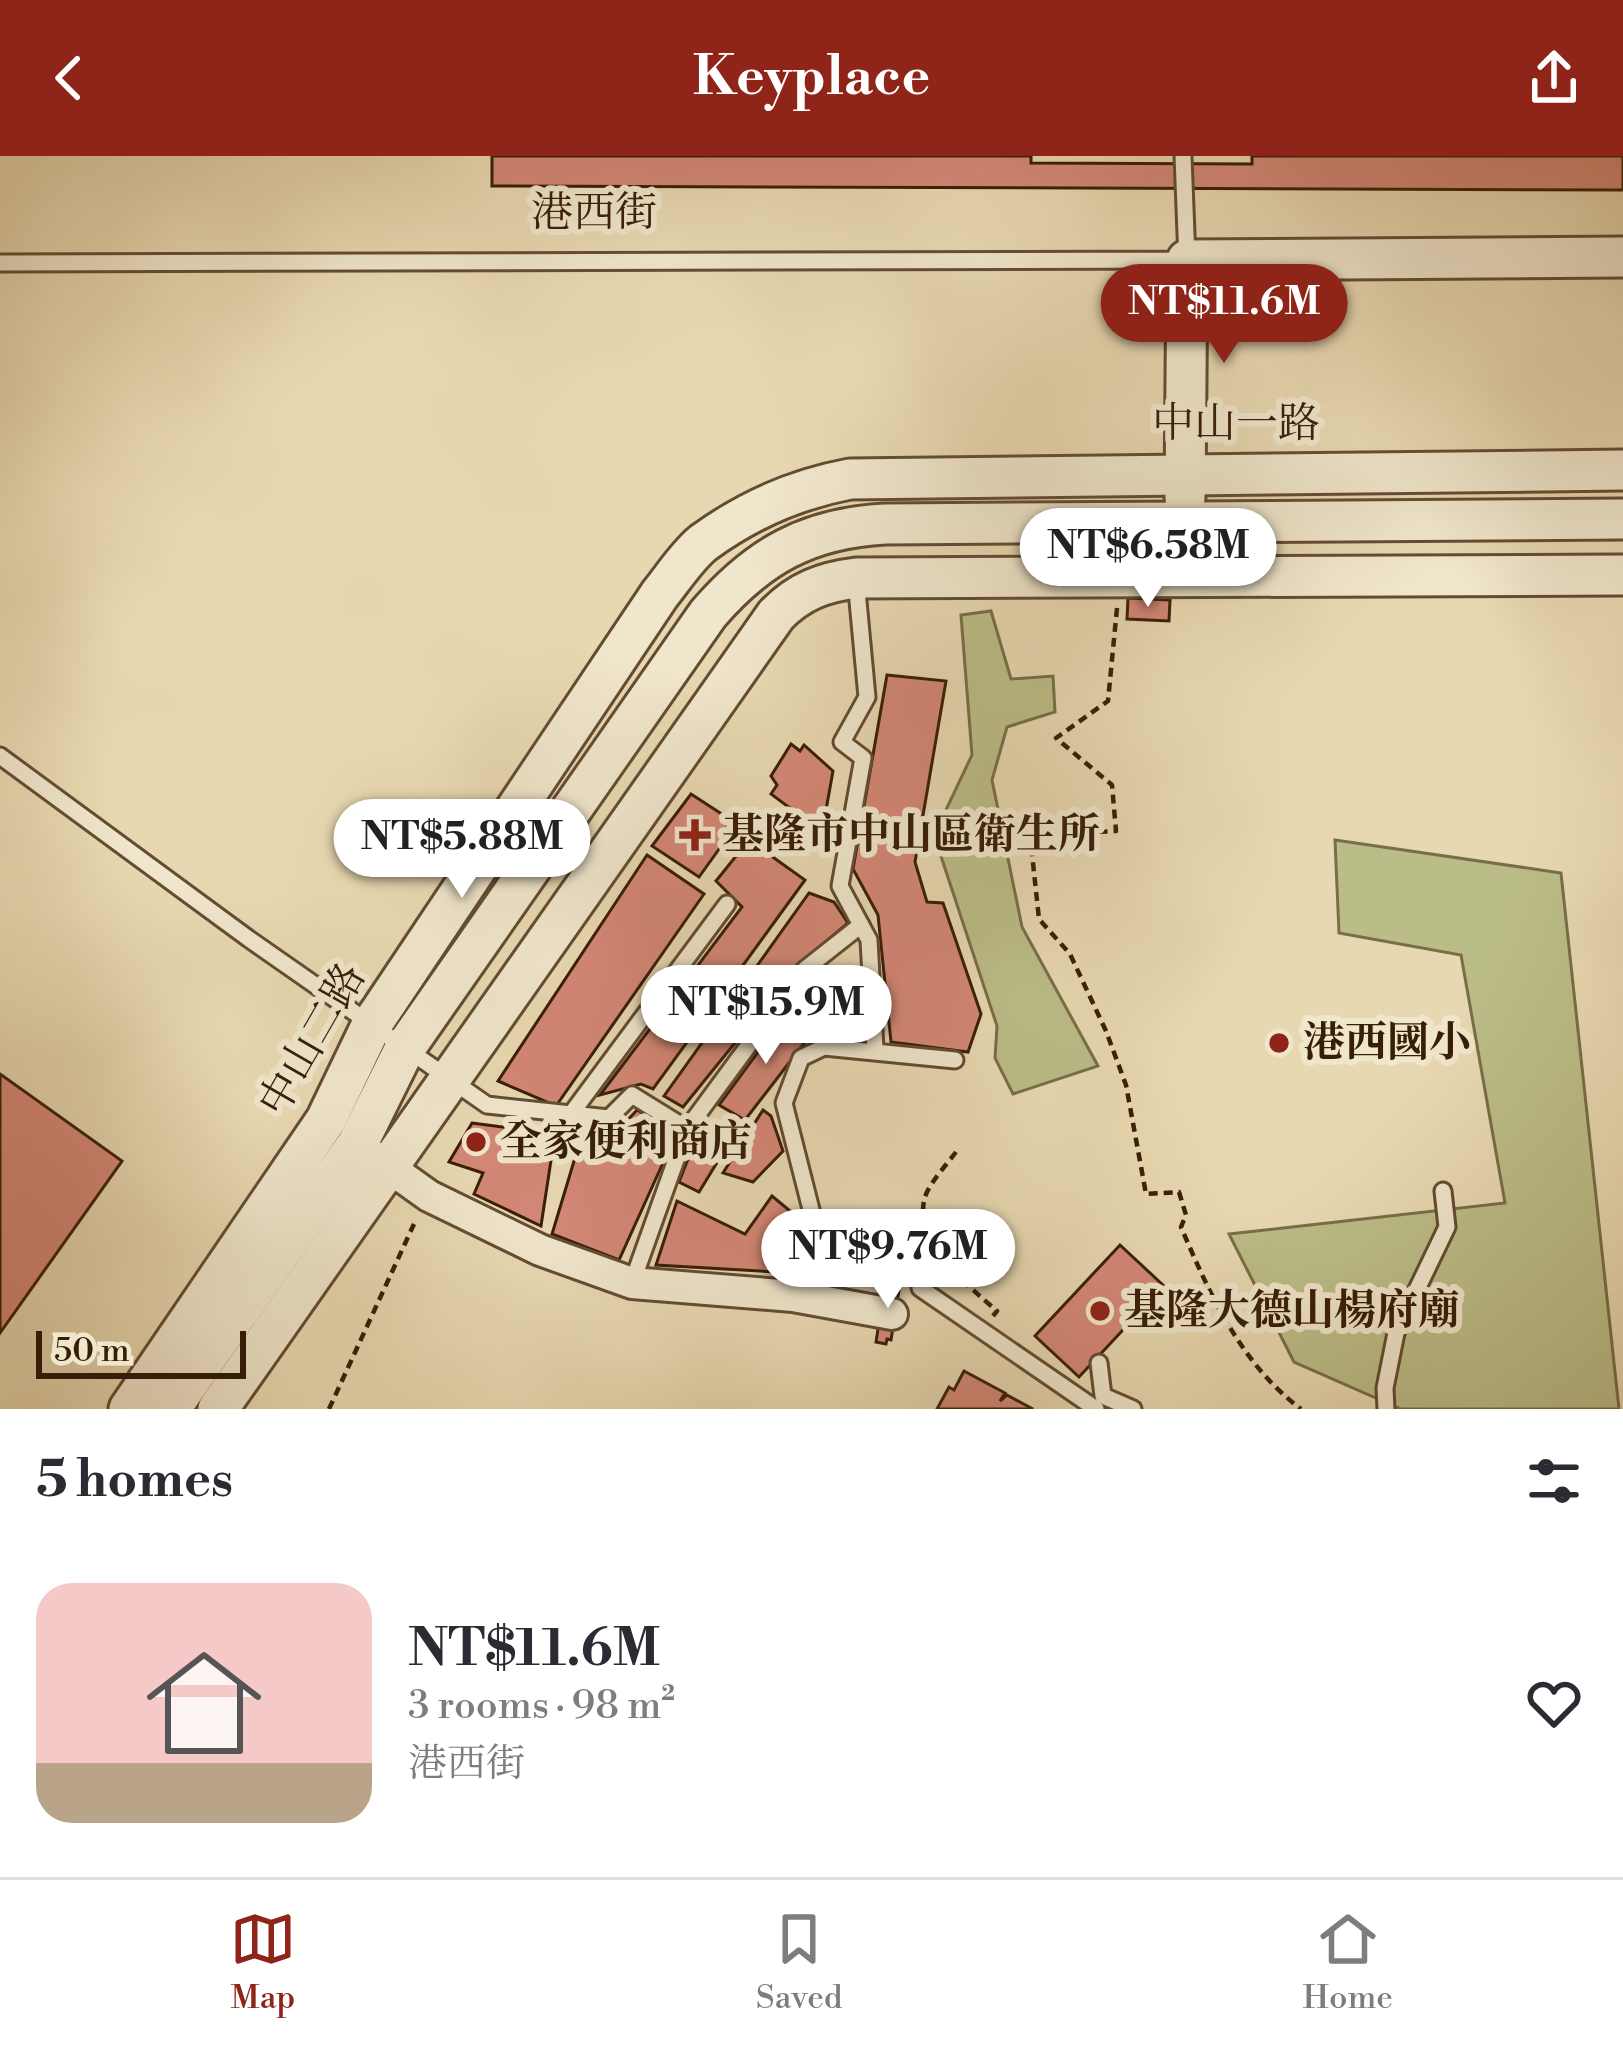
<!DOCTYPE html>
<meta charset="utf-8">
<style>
:root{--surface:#fff;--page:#f2f2f3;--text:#2b2b33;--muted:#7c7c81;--line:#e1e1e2;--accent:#8f2418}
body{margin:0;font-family:"Libre Bodoni","Noto Serif TC",serif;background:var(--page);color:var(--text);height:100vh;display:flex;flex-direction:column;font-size:45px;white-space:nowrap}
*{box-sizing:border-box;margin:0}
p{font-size:39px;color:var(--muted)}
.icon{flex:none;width:66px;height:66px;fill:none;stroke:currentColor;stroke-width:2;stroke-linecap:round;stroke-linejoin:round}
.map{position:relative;height:1253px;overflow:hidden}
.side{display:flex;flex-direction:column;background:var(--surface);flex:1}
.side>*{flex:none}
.scale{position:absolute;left:36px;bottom:30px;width:210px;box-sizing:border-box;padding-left:12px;border:6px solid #371e08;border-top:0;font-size:33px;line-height:42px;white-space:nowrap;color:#371e08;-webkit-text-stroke:9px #f0e6cc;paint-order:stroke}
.price{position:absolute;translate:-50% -102px;padding:0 27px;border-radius:42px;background:#fff;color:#222;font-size:39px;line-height:78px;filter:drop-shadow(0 3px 6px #0008)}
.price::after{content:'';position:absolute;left:50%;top:72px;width:36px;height:27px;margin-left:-18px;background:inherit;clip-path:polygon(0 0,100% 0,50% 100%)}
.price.on{background:var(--accent);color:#fff}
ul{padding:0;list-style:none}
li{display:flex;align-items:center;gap:36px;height:300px;padding:0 36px}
li span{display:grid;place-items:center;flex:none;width:336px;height:240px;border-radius:36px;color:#555}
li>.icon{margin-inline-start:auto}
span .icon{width:144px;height:144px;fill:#fffc;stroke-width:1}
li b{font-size:51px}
h2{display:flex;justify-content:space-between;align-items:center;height:144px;padding:0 36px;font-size:51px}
header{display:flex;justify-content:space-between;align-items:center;height:156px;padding:0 36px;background:var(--accent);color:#fff;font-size:54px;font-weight:700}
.tabs{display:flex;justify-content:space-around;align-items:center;height:168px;border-top:3px solid var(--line);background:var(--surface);font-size:33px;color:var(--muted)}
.tabs a{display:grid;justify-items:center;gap:6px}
.tabs .on{color:var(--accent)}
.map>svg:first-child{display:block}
</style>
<header><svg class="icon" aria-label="back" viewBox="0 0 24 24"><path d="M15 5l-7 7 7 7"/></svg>Keyplace<svg class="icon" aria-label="share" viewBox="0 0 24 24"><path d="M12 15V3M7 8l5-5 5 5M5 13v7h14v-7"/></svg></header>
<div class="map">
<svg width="1623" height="1253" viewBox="0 0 1623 1253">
<rect width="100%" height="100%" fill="#e8d8b1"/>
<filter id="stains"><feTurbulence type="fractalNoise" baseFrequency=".00167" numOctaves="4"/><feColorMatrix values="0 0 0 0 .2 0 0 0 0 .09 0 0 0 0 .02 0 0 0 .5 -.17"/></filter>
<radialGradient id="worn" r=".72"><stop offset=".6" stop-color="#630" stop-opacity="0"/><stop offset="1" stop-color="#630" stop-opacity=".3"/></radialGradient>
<!-- green -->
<g fill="#bbbd88" stroke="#796e48" stroke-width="3">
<path d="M991,455L1011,523L1053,520L1055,556L1007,571L992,624L1022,771L1098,910L1013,938L995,902L997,870L934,679L972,599L961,459Z"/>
<path d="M1335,684L1561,717L1619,1253H1401L1294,1206L1229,1078L1505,1047L1461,799L1339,777Z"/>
</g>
<!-- building -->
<g fill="#d48776" stroke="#371e08" stroke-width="3">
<path d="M492,0H1031V7L1252,8V0H1623V34L492,30Z"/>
<path d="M1128,442L1170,444L1169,465L1127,463Z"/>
<path d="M887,519L946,525L915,706L927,746L943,747L981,858L968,896L891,886L878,759L853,713Z"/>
<path d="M791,588L800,595L804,589L833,615L822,676L771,638L777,629L771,620Z"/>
<path d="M691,638L737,668L699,721L652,690Z"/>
<path d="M749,684L805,724L653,933L641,928L600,939L742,751L716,725Z"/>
<path d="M647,699L704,738L556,950L498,925Z"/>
<path d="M809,737L834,746L848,767L799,808L683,951L664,940Z"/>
<path d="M786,858L812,877L745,964L719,949Z"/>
<path d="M0,918L122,1005L0,1177Z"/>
<path d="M637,954L677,976L619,1104L552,1078L581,982L601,992Z"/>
<path d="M763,954L771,960L783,995L753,1026L723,1017Z"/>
<path d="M472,967L555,978L541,1070L474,1038L483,1017L449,1006Z"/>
<path d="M695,985L721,1000L699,1036L679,1026Z"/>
<path d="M772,1040L807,1069L777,1116L656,1109L677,1045L745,1078Z"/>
<path d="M1120,1089L1164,1130L1079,1221L1035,1180Z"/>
<path d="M886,1121L896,1122L895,1127L900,1128L891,1184L887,1183L886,1188L876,1186Z"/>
<path d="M964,1215L1005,1237L1000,1245L1007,1239L1033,1253H937L949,1231L954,1234Z"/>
</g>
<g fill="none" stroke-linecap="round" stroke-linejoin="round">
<!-- service casing -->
<g stroke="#634c32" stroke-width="21">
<g id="service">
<path d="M0,107L1187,104L1183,0"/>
<path d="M856,424L867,541L842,586L863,602L840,730L869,784L875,893"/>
<path d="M0,600L249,783L487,949L609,962L632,939L687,973"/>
<path d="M571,958L727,748"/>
<path d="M857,1094L819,1085L784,947L801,902L824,891L955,904"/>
<path d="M632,1127L687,973L804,814L861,769"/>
<path d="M920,1132L1096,1253"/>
<path d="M1099,1207L1103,1240L1133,1253"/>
<path d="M1386,1253L1385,1232L1396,1177L1447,1071L1443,1035"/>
</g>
</g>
<!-- minor casing -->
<g stroke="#634c32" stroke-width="36">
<path id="minor" d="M373,1000L429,1040L540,1094L632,1127L793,1140L892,1158"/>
</g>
<!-- tertiary casing -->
<g stroke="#634c32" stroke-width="45">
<g id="tertiary">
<path d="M1185,342L1187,104L1623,101"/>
<path d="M129,1253L326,964L372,868L660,438C673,422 687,400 703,387C748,354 796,333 850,323L1623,314"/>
<path d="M170,1253L358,987L405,892L708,458C758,400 808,372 885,368L1623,363"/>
<path d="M218,1253L776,459C799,435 824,426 856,422L1623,419"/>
</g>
</g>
<!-- path -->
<g stroke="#371e08" stroke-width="4.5" stroke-dasharray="9 6" stroke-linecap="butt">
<path d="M1117,452L1108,545L1056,582L1112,629L1116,675L1030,679L1039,763L1070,798L1106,875L1126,929L1146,1038L1179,1036L1186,1059L1181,1071C1210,1139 1241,1208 1301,1253"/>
<path d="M956,996C947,1008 934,1022 927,1036C907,1080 968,1130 997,1155L993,1160"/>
<path d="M877,1099L918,1109"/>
<path d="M329,1253L414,1068"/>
</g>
<!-- service -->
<use href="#service" stroke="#f0e6cc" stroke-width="15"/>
<!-- minor -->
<use href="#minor" stroke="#f0e6cc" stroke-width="30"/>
<!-- tertiary -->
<use href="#tertiary" stroke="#f0e6cc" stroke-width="39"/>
</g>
<!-- markers -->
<g fill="#8f2418" stroke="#f0e6cc" stroke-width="4.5">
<path d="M689 661h12v12h12v12h-12v12h-12v-12h-12v-12h12z"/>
<circle cx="1279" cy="887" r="12"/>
<circle cx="476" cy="986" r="12"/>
<circle cx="1100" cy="1155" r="12"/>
</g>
<g text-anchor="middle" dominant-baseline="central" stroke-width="12" stroke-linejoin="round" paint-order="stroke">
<!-- street labels -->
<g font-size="42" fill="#371e08" stroke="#f0e6cc">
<text x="594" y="57">港西街</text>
<text x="1236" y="268">中山一路</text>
<text transform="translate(313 884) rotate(-60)">中山二路</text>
</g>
<!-- poi labels -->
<g font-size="42" font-weight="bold" fill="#371e08" stroke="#f0e6cc" text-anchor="start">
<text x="722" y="679">基隆市中山區衛生所</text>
<text x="1303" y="887">港西國小</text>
<text x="500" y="986">全家便利商店</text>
<text x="1124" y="1155">基隆大德山楊府廟</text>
</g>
</g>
<rect width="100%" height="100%" filter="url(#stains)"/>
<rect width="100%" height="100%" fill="url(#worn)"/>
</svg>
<div class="scale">50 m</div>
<b class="price on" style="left:1224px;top:210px">NT$11.6M</b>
<b class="price" style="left:1148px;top:454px">NT$6.58M</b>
<b class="price" style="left:462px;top:745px">NT$5.88M</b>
<b class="price" style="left:766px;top:911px">NT$15.9M</b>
<b class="price" style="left:888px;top:1155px">NT$9.76M</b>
</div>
<section class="side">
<h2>5 homes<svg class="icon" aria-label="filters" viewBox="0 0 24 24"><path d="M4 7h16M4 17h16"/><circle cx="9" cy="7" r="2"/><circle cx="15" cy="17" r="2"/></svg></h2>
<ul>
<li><span style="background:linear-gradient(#f6c9c9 75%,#b9a48a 0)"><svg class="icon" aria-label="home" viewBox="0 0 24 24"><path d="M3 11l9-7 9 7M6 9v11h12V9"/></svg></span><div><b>NT$11.6M</b><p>3 rooms · 98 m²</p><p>港西街</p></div><svg class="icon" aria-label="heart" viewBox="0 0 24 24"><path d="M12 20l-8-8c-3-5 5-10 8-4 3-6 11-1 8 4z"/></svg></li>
</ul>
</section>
<nav class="tabs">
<a class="on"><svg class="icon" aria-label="map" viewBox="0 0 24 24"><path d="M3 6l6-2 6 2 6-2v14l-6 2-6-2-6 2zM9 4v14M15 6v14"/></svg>Map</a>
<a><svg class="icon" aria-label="saved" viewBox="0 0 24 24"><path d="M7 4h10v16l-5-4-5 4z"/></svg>Saved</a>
<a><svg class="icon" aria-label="home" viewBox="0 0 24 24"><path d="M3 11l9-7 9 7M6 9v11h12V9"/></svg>Home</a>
</nav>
